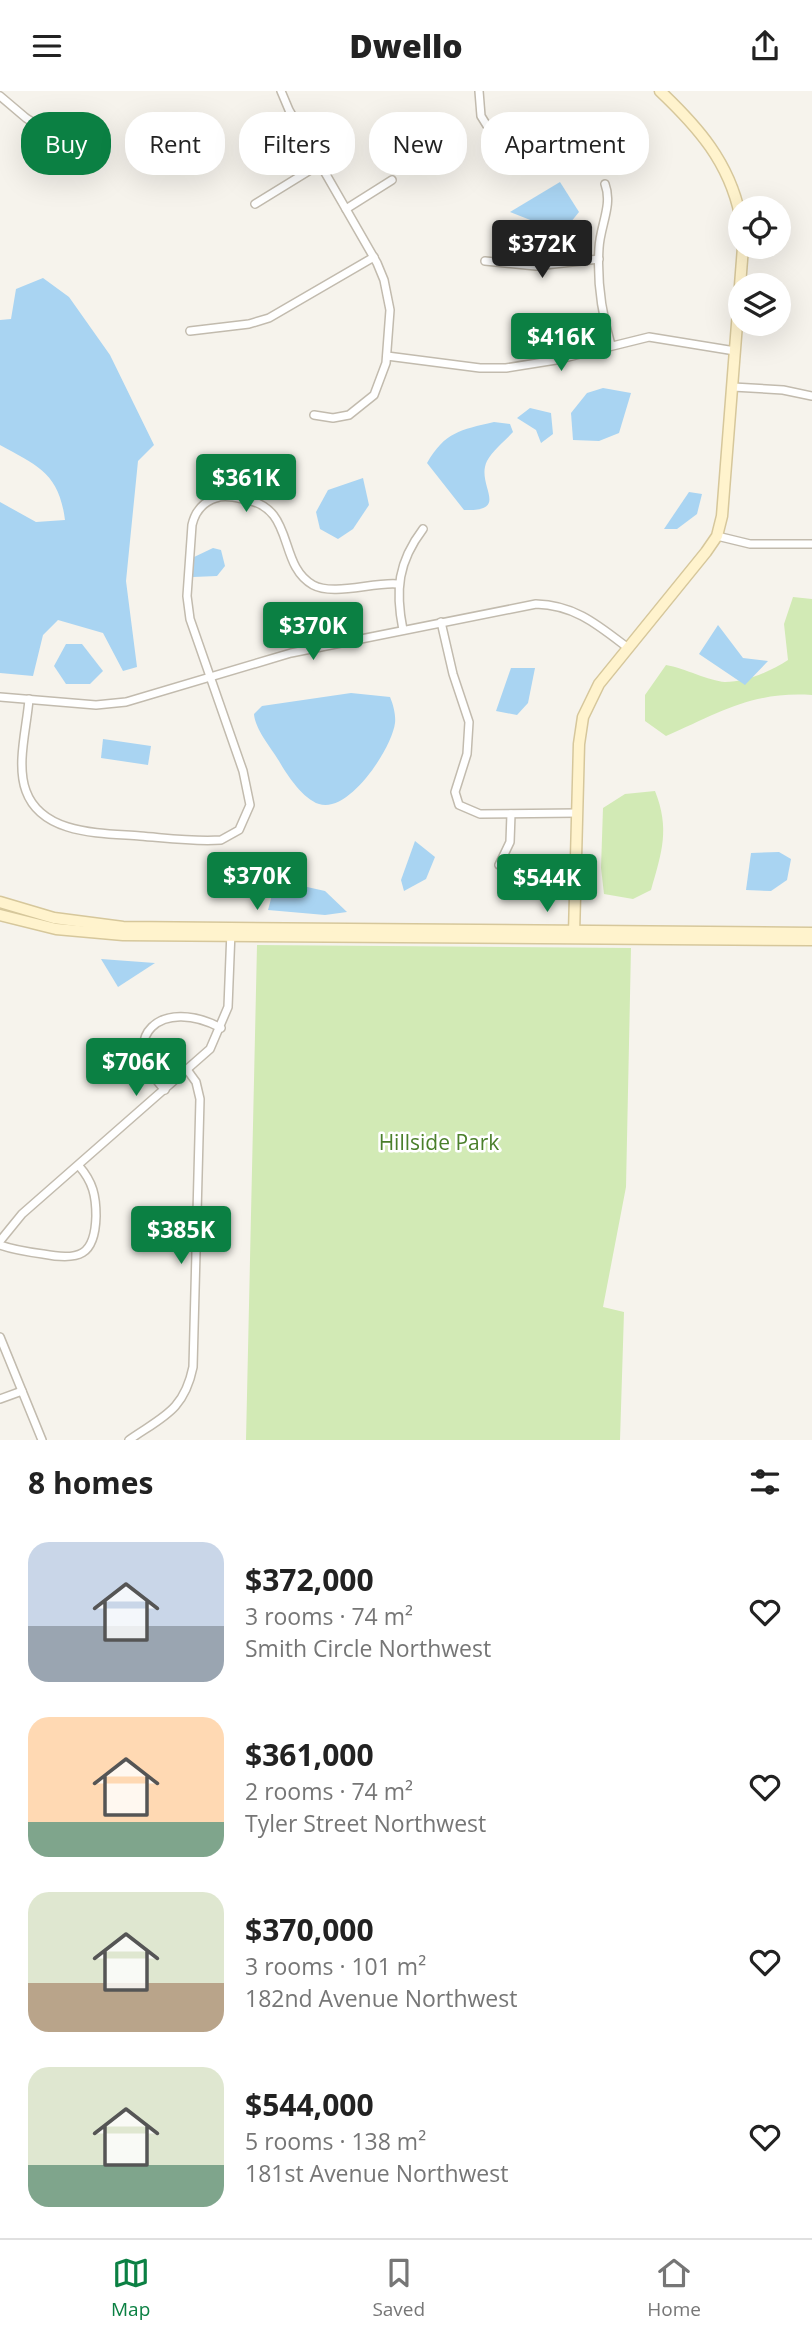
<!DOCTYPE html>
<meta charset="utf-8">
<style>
:root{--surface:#fff;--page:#f2f2f2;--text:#222;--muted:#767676;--line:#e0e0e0;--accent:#0b8043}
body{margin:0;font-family:"Open Sans",sans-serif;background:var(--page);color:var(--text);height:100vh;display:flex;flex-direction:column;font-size:26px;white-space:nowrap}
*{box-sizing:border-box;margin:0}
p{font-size:23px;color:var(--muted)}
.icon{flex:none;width:38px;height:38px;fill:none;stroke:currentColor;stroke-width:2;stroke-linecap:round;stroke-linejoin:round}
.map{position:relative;height:1349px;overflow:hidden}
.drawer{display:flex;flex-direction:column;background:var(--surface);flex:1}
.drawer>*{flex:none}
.top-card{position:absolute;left:21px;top:21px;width:770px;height:63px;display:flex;gap:14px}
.controls{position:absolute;left:728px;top:105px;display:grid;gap:14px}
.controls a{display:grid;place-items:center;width:63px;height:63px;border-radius:50%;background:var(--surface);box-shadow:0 7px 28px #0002;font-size:35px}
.price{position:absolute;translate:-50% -60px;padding:0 16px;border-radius:7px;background:var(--accent);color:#fff;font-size:23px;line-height:46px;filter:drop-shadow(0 2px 4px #0008)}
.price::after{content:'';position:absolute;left:50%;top:42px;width:21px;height:16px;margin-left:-10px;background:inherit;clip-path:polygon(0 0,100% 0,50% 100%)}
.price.active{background:#222;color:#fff}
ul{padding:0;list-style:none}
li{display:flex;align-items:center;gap:21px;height:175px;padding:0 28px}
li span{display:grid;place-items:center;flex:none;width:196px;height:140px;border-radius:21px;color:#555}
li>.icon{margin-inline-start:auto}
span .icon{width:84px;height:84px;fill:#fffc;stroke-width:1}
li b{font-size:30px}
h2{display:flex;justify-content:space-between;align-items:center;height:84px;padding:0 28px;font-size:30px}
.chip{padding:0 24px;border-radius:28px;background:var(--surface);box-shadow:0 7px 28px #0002;font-size:24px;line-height:63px}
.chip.active{background:var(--accent);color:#fff}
header{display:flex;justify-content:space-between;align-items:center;height:91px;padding:0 28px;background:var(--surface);font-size:32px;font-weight:800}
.menu{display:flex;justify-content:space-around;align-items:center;height:98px;border-top:2px solid var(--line);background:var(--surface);font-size:19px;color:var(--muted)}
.menu a{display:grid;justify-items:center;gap:4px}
.menu .active{color:var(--accent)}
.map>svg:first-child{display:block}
</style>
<header><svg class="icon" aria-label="menu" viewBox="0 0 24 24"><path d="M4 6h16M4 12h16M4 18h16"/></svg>Dwello<svg class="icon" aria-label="share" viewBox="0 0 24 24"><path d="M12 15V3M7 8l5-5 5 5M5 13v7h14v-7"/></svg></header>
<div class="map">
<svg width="812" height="1349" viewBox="0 0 812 1349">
<rect width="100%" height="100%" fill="#f6f3ec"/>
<!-- green -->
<g fill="#d2eab5">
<path d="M793,506L812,508V604C752,600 719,622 666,645L645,630V604L666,574C684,577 709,590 725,591C747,591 771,580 788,569L784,533Z"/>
<path d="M655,700C670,738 662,761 651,799L633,808L604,803L601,777L603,717L625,703Z"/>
<path d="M257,854L631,857L626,1096L603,1216L624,1221L620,1349H246Z"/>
</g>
<!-- water -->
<g fill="#a9d4f2">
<path d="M560,91L579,121L566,137L543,134L510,121Z"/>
<path d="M43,187L69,206L110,264L154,354L138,370L126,490L137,576L123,580L103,542L58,529L43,544L33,585L0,582V411L36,431L65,429C59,382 38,375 0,354V229L11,228L16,198Z"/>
<path d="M603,297L631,302L619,342L599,350L573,349L571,322L587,302Z"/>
<path d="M530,317L551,322L553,343L541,352L536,339L517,327Z"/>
<path d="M494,331L510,333L513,341C505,350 493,359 487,370C475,394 512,421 464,419L427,372C445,341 460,339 494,331Z"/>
<path d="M363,387L369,414L353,438L338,448L320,438L316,421L328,399Z"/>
<path d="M689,401L702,403L697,423L677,438H664Z"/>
<path d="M213,457L221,459L225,475L217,485L193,486L190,482L192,467Z"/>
<path d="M718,534L743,567L768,570L745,594L699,563Z"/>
<path d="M66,553H82L103,580L90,593H66L54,575Z"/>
<path d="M511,577H535L528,612L517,624L496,620Z"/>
<path d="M351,602L390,606C393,613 396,624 395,632C392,657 349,723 319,713C303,708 287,684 279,670C271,657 255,638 254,623L262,615Z"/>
<path d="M103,648L151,655L148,674L101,667Z"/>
<path d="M415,750L435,766L426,788L404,800L401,789Z"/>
<path d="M779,761L791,768L787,789L771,800L746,799L751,762Z"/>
<path d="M276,789L325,800L347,821L325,824L268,819Z"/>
<path d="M101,868L155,872L118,896Z"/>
</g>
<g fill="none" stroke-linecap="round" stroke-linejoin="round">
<!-- street casing -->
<g stroke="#c2bbae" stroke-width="10">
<g id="street">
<path d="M281,0L289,19L377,172L384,189L390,219L386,272L374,304L349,324L333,327L314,324"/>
<path d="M479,0L481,25L499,54"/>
<path d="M0,5L26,27L54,45"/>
<path d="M605,93C613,114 600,135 599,157C597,189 602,224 611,254"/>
<path d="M255,113L320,73"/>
<path d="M346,118L392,89"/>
<path d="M485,170L536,175L599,168"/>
<path d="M190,240L249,233L269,227L374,166"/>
<path d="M387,265L480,277H506L556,269L649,246L735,260"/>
<path d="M733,296L783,299L812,305"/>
<path d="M717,445L750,453H812"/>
<path d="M441,531L453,583L469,631L467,663L455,701L459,714L480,723L578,722"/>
<path d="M403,539C395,499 398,471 423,438"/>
<path d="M0,606L96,614L126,611L291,562L536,513C575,514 598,534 628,557"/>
<path d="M29,608C27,636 16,673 26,700C42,744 101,742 140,745C166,747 194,751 221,749L239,739L250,714L243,680L190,528L187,505L192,434C195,421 203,411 216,407C224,404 234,406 242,408C297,415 276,473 313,494C333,505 373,491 397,493"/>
<path d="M499,774L510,751L511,723"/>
<path d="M165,999C114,946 162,905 221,937"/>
<path d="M0,1150L22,1123L210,958L228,916L231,840"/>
<path d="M0,1154C14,1159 28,1161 43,1163C79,1170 95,1165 96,1125C96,1105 93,1091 79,1075"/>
<path d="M0,1246L42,1349"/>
<path d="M0,1308L22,1300"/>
<path d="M129,1349C162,1326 184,1320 193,1276L200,1008L196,991L188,980"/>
</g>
</g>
<!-- secondary casing -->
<g stroke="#d6c79b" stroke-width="13">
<g id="secondary">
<path d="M660,0C698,36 729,71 740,124"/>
<path d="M0,811L54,827L123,836L812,842"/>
<path d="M0,824L56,838L123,844L812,849"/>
<path d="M574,843L579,653L583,626L599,593L706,461L717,445L722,425L743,156"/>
</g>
</g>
<!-- street -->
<use href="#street" stroke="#fff" stroke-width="7"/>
<!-- secondary -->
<use href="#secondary" stroke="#fff3cd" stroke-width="10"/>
</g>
<g text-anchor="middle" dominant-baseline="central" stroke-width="5" stroke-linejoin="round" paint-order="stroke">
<!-- park labels -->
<g font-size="21" fill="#4a7f2a" stroke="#fff">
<text x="439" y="1051">Hillside Park</text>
</g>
</g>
</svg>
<div class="controls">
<a><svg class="icon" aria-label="locate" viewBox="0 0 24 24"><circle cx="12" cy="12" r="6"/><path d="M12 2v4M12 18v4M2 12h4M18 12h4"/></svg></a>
<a><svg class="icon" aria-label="layers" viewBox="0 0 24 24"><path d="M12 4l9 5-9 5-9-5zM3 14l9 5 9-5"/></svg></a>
</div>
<b class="price active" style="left:542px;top:189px">$372K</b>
<b class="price" style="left:561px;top:282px">$416K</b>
<b class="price" style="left:246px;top:423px">$361K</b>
<b class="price" style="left:313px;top:571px">$370K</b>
<b class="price" style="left:257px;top:821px">$370K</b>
<b class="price" style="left:547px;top:823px">$544K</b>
<b class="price" style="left:136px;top:1007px">$706K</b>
<b class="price" style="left:181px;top:1175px">$385K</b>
<div class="top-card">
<a class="chip active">Buy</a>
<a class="chip">Rent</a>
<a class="chip">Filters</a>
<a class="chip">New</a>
<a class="chip">Apartment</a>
</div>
</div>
<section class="drawer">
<h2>8 homes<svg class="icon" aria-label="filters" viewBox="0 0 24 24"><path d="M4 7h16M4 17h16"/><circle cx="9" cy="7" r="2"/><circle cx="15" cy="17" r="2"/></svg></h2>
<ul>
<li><span style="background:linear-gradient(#c9d6e8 60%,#9aa5b1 0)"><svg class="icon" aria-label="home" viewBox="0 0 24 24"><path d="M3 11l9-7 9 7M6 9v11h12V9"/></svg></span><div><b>$372,000</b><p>3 rooms · 74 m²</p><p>Smith Circle Northwest</p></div><svg class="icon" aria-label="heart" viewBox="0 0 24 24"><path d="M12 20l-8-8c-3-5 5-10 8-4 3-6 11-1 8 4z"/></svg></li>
<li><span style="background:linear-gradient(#ffd9b3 75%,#7fa58c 0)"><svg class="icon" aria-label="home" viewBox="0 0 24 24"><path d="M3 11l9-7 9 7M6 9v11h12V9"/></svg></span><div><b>$361,000</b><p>2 rooms · 74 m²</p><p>Tyler Street Northwest</p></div><svg class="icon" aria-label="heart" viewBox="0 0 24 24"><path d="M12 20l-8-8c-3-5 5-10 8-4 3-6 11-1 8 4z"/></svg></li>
<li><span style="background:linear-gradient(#dfe7d0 65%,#b9a48a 0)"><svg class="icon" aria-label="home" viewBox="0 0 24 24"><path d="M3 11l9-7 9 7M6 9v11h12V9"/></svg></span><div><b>$370,000</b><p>3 rooms · 101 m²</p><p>182nd Avenue Northwest</p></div><svg class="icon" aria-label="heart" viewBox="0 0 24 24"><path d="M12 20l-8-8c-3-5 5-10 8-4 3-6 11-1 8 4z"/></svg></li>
<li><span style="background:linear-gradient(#dfe7d0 70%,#7fa58c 0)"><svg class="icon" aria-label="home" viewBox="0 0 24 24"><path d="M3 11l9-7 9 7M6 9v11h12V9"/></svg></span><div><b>$544,000</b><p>5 rooms · 138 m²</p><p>181st Avenue Northwest</p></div><svg class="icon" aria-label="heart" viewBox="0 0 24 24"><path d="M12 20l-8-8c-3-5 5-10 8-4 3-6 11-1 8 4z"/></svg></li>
</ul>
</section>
<nav class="menu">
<a class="active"><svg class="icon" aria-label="map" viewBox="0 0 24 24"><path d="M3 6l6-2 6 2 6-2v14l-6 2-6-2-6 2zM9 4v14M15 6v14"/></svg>Map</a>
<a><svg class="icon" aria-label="saved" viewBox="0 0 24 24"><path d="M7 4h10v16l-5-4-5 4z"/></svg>Saved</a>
<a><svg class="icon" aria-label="home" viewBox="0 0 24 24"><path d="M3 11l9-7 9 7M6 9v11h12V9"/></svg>Home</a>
</nav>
